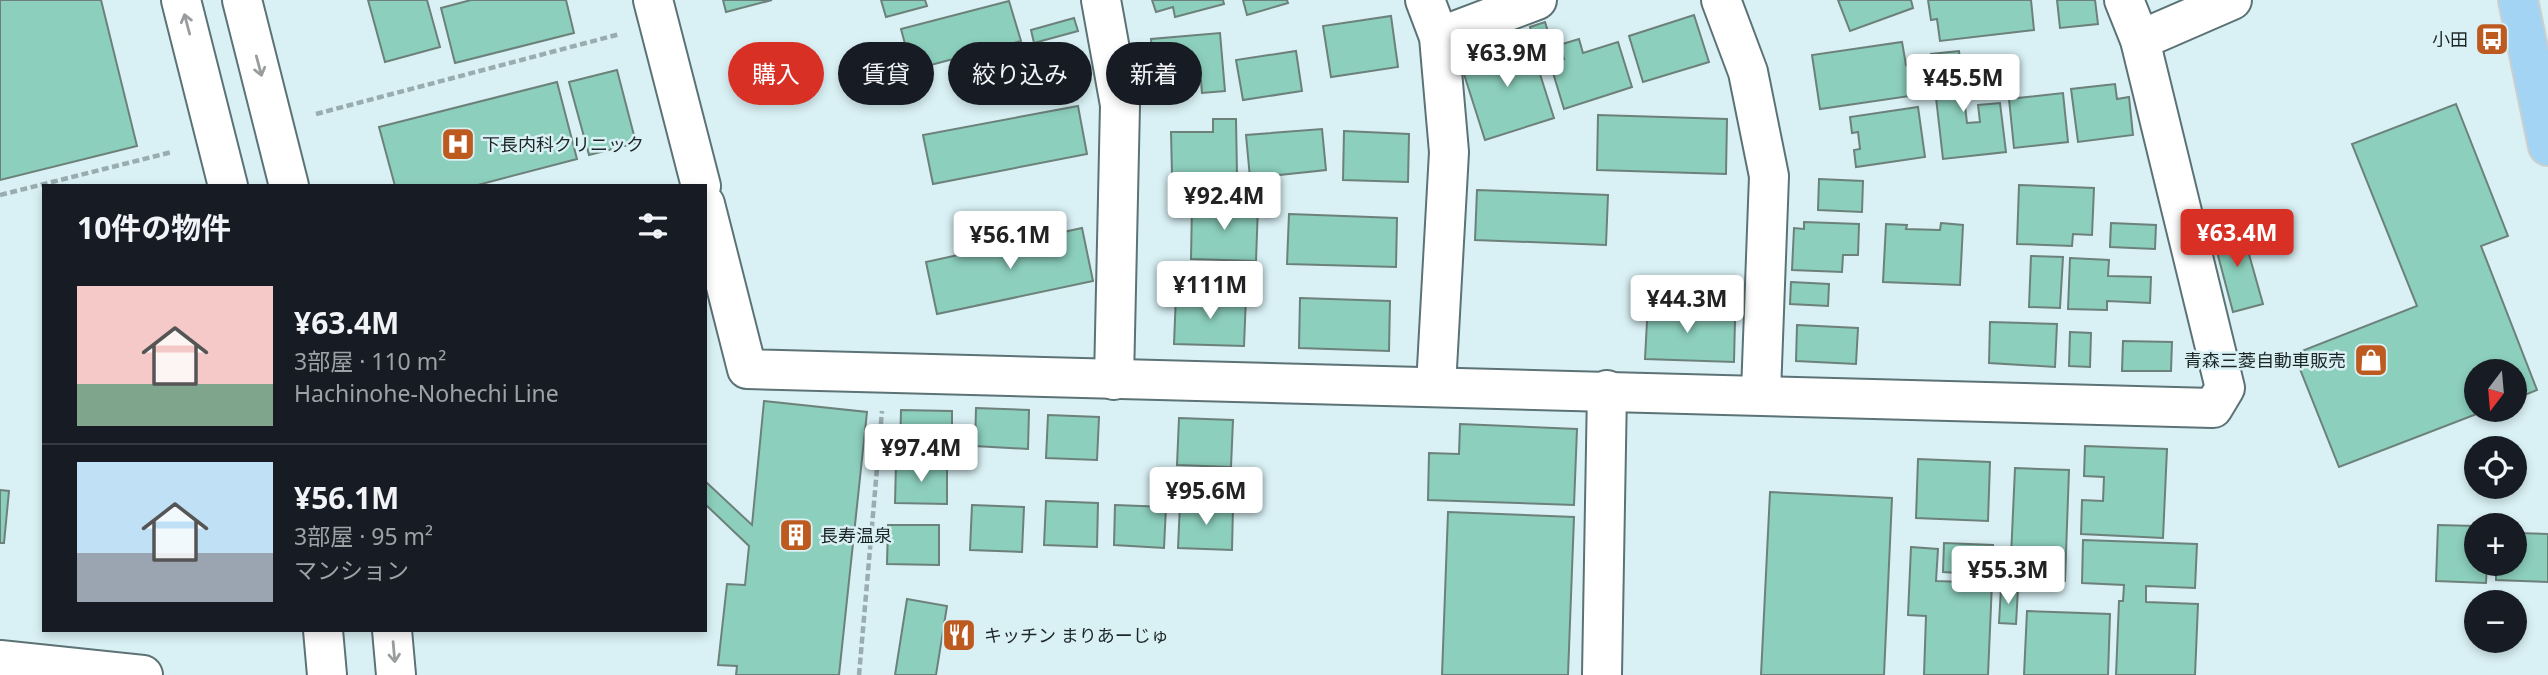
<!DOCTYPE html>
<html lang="ja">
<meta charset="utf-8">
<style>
:root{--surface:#171b24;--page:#20242c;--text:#f1f3f6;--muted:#9ea1a6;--line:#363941;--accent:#d93025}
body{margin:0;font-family:"Noto Sans","Noto Sans JP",sans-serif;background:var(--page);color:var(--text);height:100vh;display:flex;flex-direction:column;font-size:26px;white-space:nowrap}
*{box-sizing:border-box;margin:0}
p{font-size:23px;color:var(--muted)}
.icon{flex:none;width:38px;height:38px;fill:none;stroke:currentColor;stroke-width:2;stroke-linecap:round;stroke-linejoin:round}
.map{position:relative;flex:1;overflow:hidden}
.details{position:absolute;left:42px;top:184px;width:665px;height:448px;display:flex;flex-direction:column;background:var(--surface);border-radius:0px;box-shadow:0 4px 10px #0003}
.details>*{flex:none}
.banner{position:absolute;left:728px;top:42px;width:665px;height:63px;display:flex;gap:14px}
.needle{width:46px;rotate:196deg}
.controls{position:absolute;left:2464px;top:359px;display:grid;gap:14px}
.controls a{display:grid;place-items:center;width:63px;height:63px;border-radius:50%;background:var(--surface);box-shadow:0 4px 10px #0003;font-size:35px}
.price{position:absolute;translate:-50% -60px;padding:0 16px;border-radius:7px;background:#fff;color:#222;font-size:23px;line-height:46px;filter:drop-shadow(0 2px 4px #0008)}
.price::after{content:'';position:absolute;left:50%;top:42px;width:21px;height:16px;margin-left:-10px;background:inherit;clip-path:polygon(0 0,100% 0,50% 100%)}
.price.selected{background:var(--accent);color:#fff}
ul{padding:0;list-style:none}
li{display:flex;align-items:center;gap:21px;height:175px;padding:0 35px}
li+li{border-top:2px solid var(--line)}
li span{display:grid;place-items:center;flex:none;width:196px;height:140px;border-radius:0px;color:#555}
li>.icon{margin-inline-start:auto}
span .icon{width:84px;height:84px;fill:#fffc;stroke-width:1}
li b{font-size:30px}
h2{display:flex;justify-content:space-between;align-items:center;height:84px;padding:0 35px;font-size:30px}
.pill{padding:0 24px;border-radius:32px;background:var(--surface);box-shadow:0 4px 10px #0003;font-size:24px;line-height:63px}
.pill.selected{background:var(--accent);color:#fff}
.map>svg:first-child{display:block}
</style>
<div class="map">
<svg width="2548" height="675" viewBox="0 0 2548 675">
<rect width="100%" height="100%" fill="#d9f1f5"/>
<!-- building -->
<g fill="#8ccfbc" stroke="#6d817b" stroke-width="2">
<path d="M0,0H101L137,146L0,180Z"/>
<path d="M368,0H427L440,47L385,62Z"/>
<path d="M471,0H566L574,33L455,63L441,8Z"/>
<path d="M723,0H772L726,12Z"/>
<path d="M881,0H925L927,6L886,17Z"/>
<path d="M1152,0H1223L1224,4L1175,17L1173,7L1156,12Z"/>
<path d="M1243,0H1287L1288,3L1247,15Z"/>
<path d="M1838,0H1911L1913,8L1850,31Z"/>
<path d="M1928,0H2031L2034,30L1940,41L1937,19L1931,20Z"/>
<path d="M2057,0H2095L2098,24L2060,28Z"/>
<path d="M1009,1L1021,41L912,70L901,29Z"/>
<path d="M1694,15L1709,62L1643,82L1629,36Z"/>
<path d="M1391,16L1398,67L1331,77L1323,26Z"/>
<path d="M1074,18L1078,31L1034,43L1031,30Z"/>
<path d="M1545,22L1555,54L1540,58L1530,27Z"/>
<path d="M1220,33L1225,91L1202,93L1201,81L1155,86L1151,39Z"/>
<path d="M1503,33L1509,53L1531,46L1554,118L1485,140L1462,68L1487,60L1480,40Z"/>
<path d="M1579,39L1583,53L1618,42L1632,87L1564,109L1550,63L1564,59L1559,45Z"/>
<path d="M1902,42L1906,65L1917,63L1920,81L1908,82L1910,96L1820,109L1812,55Z"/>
<path d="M1296,51L1302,91L1243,100L1236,60Z"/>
<path d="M1959,51L1967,123L1980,122L1978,105L2000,103L2006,152L1943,159L1931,54Z"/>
<path d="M617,70L636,143L589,155L569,82Z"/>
<path d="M557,82L577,159L474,186H395L379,127Z"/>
<path d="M2115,84L2117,99L2129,97L2133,135L2078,142L2071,89Z"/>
<path d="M2063,93L2068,142L2014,148L2009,99Z"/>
<path d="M2456,104L2508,236L2481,246L2537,390L2515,399V371H2476V410H2487L2339,467L2294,354L2417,306L2352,144Z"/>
<path d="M1078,106L1087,154L933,184L923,135Z"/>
<path d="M1918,107L1925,157L1856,167L1854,150L1860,149L1858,132L1852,133L1850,117Z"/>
<path d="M1598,115L1727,119L1726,174L1597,170Z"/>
<path d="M1213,119H1236L1237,175H1172L1171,132H1213Z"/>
<path d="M1322,129L1326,170L1250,178L1246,135Z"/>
<path d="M1344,131L1409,134L1408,182L1343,180Z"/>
<path d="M1819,179L1863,181L1862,212L1818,210Z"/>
<path d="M2019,185L2094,188L2092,235L2073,234L2072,246L2017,244Z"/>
<path d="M1477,190L1608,195L1606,245L1475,240Z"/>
<path d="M1192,204L1258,206L1256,261L1191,259Z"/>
<path d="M1289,214L1397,218L1396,267L1287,264Z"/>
<path d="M1804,222L1859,224L1858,255H1843L1842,272L1792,270L1794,228L1804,229Z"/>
<path d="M1941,223L1963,225L1960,285L1883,282L1886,224L1907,225L1906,229L1940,230Z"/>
<path d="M2111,223L2156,225L2155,249L2110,247Z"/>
<path d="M2241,226L2263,304L2233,312L2212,233Z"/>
<path d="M1082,228L1093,281L937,314L926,262Z"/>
<path d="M2031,256L2063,257L2060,308L2029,307Z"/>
<path d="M2070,258L2109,260L2108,276L2151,277L2150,303L2107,301V310L2068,309Z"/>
<path d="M1791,282L1829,284L1828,306L1790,304Z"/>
<path d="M1176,295L1246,297L1244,346L1174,344Z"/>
<path d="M1300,298L1390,301L1389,351L1299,348Z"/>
<path d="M1648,302L1695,305L1694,319L1735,320L1734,362L1645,359Z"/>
<path d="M1990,322L2057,324L2055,367L1989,363Z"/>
<path d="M1797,325L1858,328L1856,364L1796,361Z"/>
<path d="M2070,332L2091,333L2090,367L2069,366Z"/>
<path d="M2123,341L2172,342L2171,371H2122Z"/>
<path d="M764,401L867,412L839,675H736L737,666L718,665L727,584L745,585L749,546L705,504V481L752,525Z"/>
<path d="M976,408L1029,410L1028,449L975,446Z"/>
<path d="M901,410L952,411V450H900Z"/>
<path d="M1048,415L1099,417L1097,460L1046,458Z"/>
<path d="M1179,418L1233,420L1231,467L1177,465Z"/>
<path d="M1460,424L1577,429L1574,505L1428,500L1429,453L1459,454Z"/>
<path d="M2085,446L2167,449L2163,538L2081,534L2082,500L2103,501L2104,477L2084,476Z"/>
<path d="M1918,459L1990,462L1988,521L1916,518Z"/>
<path d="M896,463L947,465V504L895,503Z"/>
<path d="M2015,468L2069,470L2065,581L2010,579Z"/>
<path d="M0,490L9,491L4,543H0Z"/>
<path d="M1770,492L1892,498L1884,675H1761Z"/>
<path d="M1046,501L1098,503L1097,547L1044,545Z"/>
<path d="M1180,504L1233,507L1232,550L1178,548Z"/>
<path d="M972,505L1024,507L1022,552L970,550Z"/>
<path d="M1115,505L1166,507L1164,548L1114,545Z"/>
<path d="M1448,512L1574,517L1568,675H1442Z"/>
<path d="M888,525H939V565L887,564Z"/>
<path d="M2438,525L2476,526V564H2487L2486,583L2436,581Z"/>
<path d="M2515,533L2548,534V582L2496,580V564H2515Z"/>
<path d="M2083,540L2197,544L2195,588L2146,586V602L2198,604L2195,675H2116L2119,601H2123L2124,585L2082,583Z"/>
<path d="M1944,543L1993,545L1991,575L1943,572Z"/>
<path d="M1911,547L1938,549L1936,581L1992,583L1988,675H1924L1926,616L1908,615Z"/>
<path d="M2001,588L2018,589L2016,624L1999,623Z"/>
<path d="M907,599L947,606L936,675H895Z"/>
<path d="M2027,611L2110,614L2108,675H2024Z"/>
</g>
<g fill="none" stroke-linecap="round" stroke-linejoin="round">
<!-- minor casing -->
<g stroke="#5c7275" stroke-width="42">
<g id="minor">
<path d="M653,0L701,186"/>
<path d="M1101,0L1120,105L1114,380"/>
<path d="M1425,0L1439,37L1449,152L1436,386"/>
<path d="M1721,0L1748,72L1769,176L1761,393"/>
<path d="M1439,37L1537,0"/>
<path d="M2140,40L2232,0"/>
<path d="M705,204L747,369C1236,382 1725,392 2213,408L2225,388L2140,40L2124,0"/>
<path d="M1602,675L1607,390"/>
</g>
</g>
<!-- tertiary casing -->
<g stroke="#5c7275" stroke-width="42">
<g id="tertiary">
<path d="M181,0L228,186"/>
<path d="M242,0L289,186"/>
<path d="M323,630L327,675"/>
<path d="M392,630L396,675"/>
<path d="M0,660L143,675"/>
</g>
</g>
<!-- primary casing -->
<g stroke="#cdcfcf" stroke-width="42">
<path id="primary" d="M2518,0L2548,146"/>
</g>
<!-- path -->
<g stroke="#99acaf" stroke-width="4.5" stroke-dasharray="7 3.5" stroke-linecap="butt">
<path d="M316,114L620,34"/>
<path d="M0,195L172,152"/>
<path d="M859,675L882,411"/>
</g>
<!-- minor -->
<use href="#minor" stroke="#fff" stroke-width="38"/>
<!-- tertiary -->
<use href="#tertiary" stroke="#fff" stroke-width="38"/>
<!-- primary -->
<use href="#primary" stroke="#a3d4f4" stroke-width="38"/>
</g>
<!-- one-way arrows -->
<defs><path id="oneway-shaft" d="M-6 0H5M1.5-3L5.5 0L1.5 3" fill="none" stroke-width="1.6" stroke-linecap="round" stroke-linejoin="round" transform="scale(1.75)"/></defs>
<g stroke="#999d9e">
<use href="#oneway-shaft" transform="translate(187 24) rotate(-105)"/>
<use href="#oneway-shaft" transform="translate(259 66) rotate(75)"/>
<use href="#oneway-shaft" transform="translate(394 652) rotate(85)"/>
</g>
<!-- icons -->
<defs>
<g id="bus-square" transform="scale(1.75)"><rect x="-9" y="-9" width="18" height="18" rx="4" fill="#bd5a20" stroke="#d9f1f5"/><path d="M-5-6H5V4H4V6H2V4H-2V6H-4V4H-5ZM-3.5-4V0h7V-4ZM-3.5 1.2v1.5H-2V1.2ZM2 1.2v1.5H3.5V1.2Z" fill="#fff"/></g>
<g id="hospital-square" transform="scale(1.75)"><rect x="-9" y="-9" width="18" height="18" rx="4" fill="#bd5a20" stroke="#d9f1f5"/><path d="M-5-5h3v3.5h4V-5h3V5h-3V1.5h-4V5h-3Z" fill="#fff"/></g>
<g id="shop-square" transform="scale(1.75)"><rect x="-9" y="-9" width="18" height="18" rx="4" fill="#bd5a20" stroke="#d9f1f5"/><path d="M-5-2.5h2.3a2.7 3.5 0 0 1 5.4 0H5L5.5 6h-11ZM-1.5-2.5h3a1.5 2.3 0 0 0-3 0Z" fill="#fff"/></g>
<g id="building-square" transform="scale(1.75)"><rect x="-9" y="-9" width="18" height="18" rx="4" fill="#bd5a20" stroke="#d9f1f5"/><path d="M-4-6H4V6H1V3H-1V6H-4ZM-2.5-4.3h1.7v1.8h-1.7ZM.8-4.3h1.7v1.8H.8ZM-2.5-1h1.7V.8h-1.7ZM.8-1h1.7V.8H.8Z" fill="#fff"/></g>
<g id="restaurant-square" transform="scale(1.75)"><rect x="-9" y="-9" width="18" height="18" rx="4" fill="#bd5a20" stroke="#d9f1f5"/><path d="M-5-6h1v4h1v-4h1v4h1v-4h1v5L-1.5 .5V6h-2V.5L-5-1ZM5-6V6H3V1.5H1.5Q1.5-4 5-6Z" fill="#fff"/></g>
</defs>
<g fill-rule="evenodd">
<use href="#bus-square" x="2492" y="39"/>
<use href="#hospital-square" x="458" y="144"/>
<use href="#shop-square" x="2371" y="360"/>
<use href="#building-square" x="796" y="535"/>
<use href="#restaurant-square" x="959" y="635"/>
</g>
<g text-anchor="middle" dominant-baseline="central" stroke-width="5" stroke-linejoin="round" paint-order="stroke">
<!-- poi labels -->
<g font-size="18" fill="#1d2627" stroke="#d9f1f5" text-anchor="start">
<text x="2468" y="39" text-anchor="end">小田</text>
<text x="482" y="144">下長内科クリニック</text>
<text x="2346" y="360" text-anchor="end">青森三菱自動車販売</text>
<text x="820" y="535">長寿温泉</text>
<text x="984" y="635">キッチン まりあーじゅ</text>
</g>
</g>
</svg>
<div class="controls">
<a><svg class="needle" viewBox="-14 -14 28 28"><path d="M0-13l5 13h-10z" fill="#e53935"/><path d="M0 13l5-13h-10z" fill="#9ea1a6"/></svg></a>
<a><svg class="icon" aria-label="locate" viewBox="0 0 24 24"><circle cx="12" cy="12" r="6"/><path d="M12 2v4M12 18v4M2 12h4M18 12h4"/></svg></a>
<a>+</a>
<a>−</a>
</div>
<b class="price" style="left:1507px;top:89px">¥63.9M</b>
<b class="price" style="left:1963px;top:114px">¥45.5M</b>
<b class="price" style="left:1224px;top:232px">¥92.4M</b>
<b class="price selected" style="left:2237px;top:269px">¥63.4M</b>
<b class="price" style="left:1010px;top:271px">¥56.1M</b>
<b class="price" style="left:1210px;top:321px">¥111M</b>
<b class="price" style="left:1687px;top:335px">¥44.3M</b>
<b class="price" style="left:921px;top:484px">¥97.4M</b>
<b class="price" style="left:1206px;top:527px">¥95.6M</b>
<b class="price" style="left:2008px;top:606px">¥55.3M</b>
<div class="banner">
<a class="pill selected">購入</a>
<a class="pill">賃貸</a>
<a class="pill">絞り込み</a>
<a class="pill">新着</a>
</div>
<section class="details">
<h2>10件の物件<svg class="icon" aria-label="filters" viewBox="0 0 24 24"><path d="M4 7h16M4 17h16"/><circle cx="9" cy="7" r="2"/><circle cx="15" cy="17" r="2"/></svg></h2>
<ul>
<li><span style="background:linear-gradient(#f6c9c9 70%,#7fa58c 0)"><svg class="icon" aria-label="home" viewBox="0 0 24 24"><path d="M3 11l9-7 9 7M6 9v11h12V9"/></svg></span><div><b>¥63.4M</b><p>3部屋 · 110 m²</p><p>Hachinohe-Nohechi Line</p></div></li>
<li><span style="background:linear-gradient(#bfe0f5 65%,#9aa5b1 0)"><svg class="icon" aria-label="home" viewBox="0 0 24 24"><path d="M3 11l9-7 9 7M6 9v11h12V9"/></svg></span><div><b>¥56.1M</b><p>3部屋 · 95 m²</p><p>マンション</p></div></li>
</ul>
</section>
</div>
